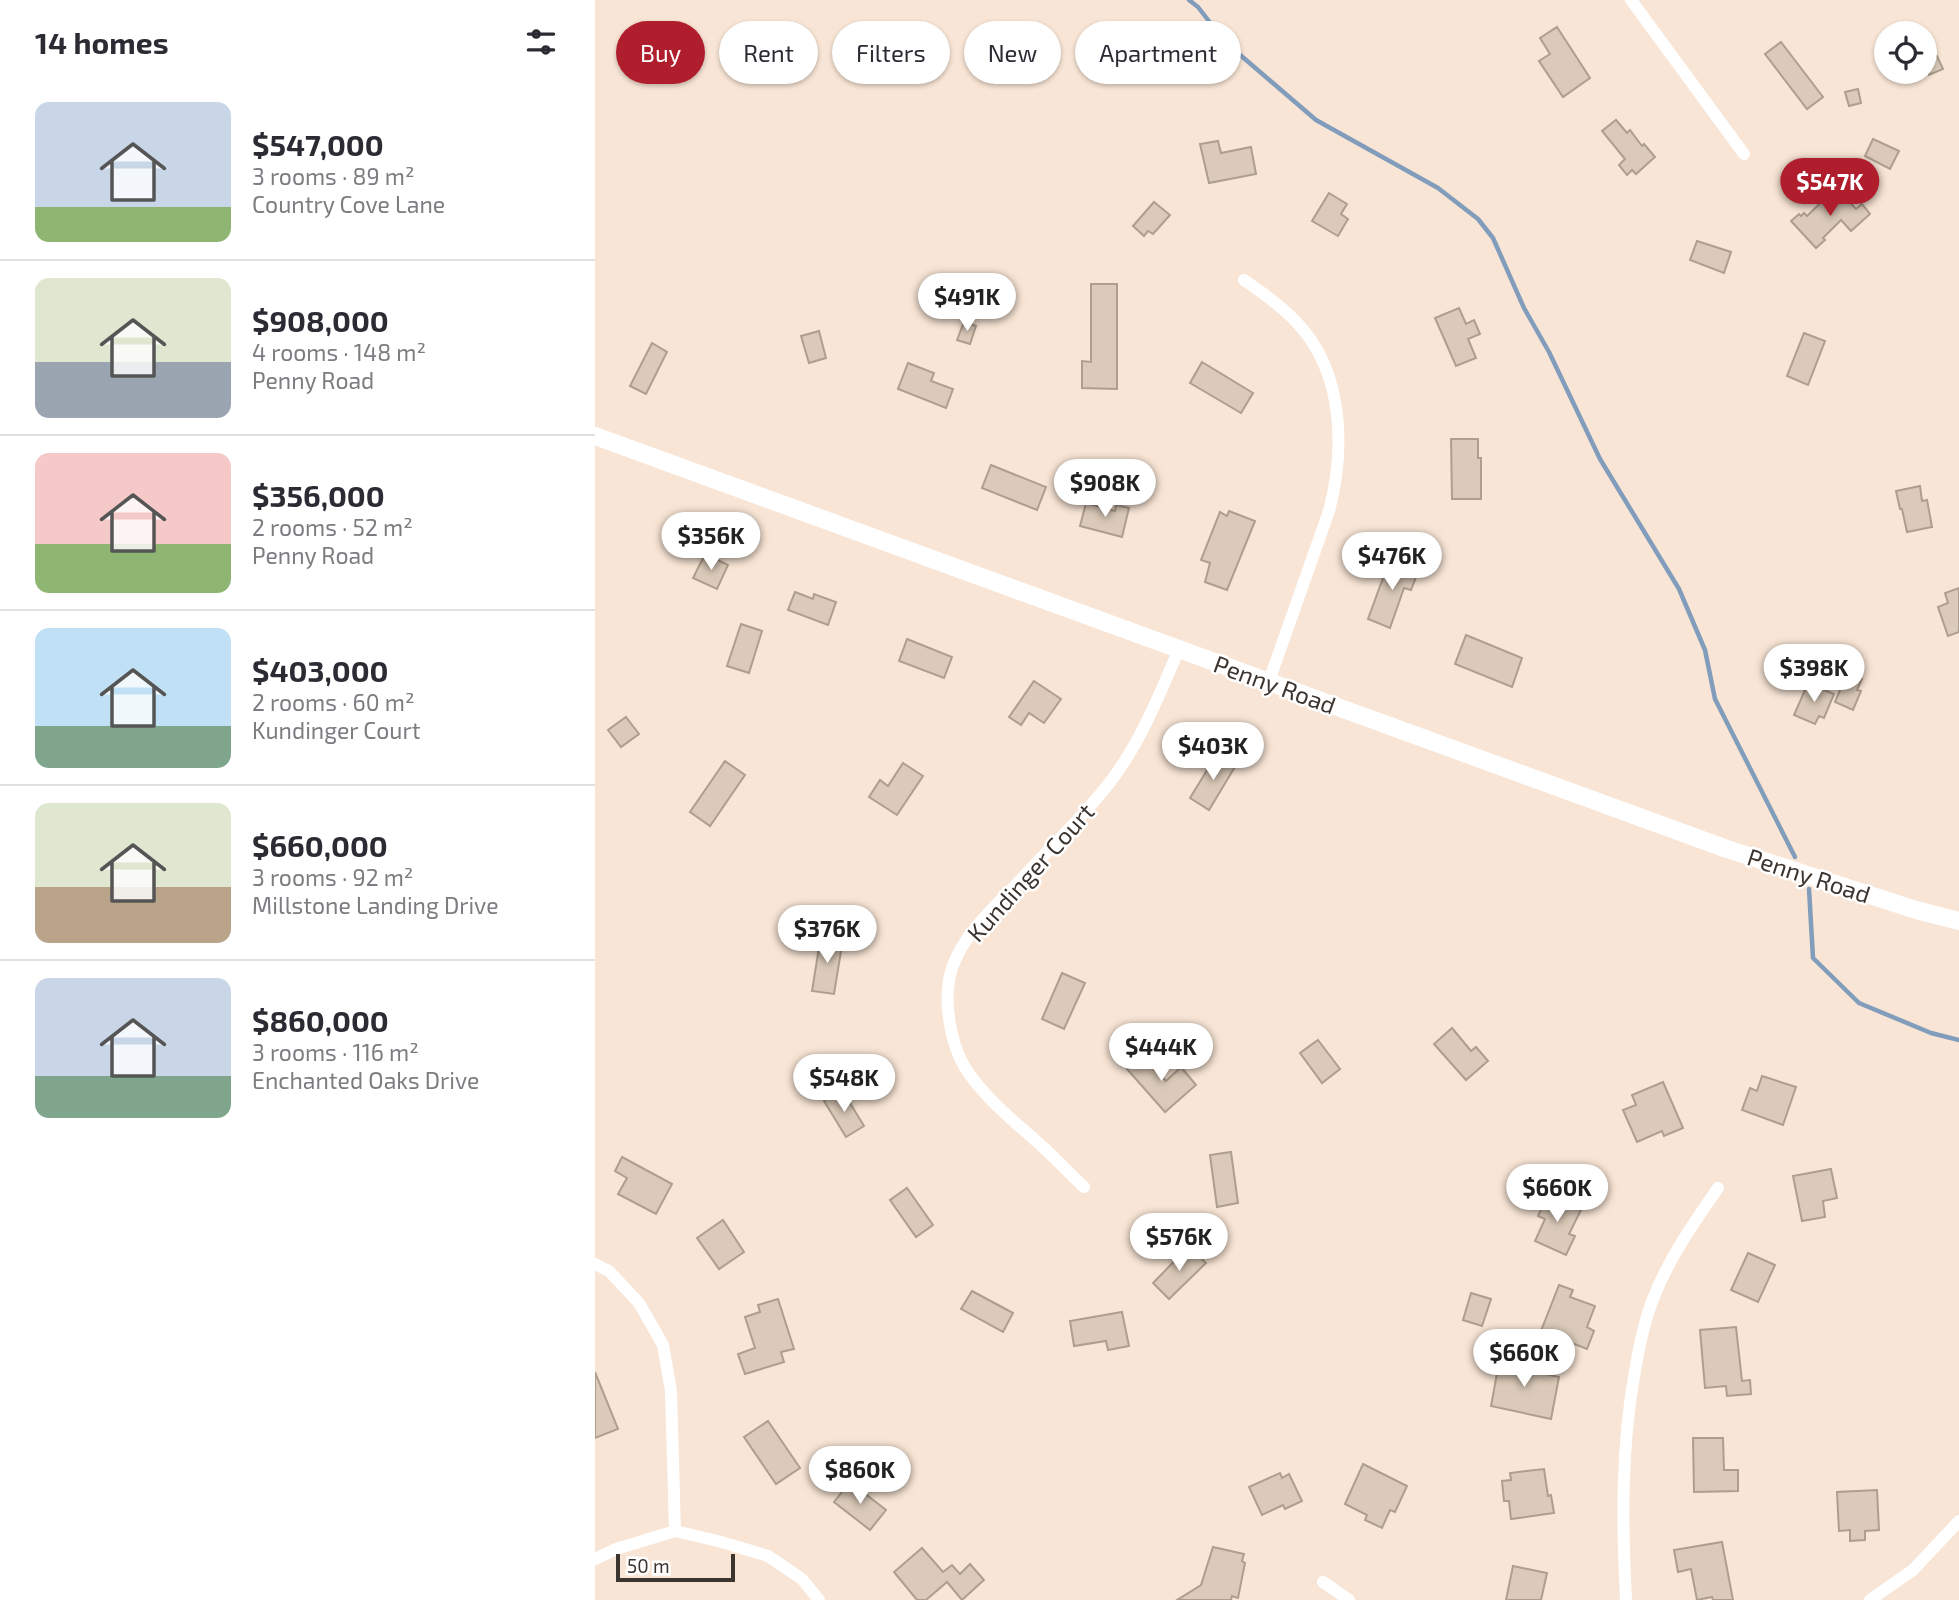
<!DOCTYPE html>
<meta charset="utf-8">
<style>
:root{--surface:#fff;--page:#f7f7f7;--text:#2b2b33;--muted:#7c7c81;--line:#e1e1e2;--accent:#b01d2d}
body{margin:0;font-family:"Exo 2",sans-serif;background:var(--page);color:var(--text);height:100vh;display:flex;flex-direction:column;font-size:26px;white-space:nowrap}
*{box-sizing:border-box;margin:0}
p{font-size:23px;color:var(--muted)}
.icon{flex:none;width:38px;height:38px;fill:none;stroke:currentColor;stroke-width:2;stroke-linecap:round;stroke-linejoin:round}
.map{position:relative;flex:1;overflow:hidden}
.panel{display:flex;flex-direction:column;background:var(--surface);width:595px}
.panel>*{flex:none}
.guide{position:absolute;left:21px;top:21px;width:665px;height:63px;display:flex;gap:14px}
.buttons{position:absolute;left:1279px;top:21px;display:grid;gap:14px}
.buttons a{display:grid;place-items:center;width:63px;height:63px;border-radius:50%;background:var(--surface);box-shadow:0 2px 5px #0004;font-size:35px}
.scale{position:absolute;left:21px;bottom:18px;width:119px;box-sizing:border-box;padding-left:7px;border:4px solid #3c342e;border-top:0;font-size:19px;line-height:24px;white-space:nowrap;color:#3c342e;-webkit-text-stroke:5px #fff;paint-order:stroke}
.price{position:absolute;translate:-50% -60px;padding:0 16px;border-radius:24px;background:#fff;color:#222;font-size:23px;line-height:46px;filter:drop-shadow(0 2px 4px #0008)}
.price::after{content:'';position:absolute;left:50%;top:42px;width:21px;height:16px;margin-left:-10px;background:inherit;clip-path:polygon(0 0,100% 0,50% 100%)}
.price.active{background:var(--accent);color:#fff}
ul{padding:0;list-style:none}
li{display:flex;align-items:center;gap:21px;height:175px;padding:0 35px}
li+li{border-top:2px solid var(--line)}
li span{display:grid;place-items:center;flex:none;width:196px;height:140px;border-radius:14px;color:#555}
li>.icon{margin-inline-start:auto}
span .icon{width:84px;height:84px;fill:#fffc;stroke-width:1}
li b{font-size:30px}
h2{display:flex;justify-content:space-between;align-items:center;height:84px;padding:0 35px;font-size:30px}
.chip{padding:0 24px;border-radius:32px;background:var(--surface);box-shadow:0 2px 5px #0004;font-size:24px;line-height:63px}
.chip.active{background:var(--accent);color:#fff}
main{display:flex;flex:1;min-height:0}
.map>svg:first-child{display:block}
</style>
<main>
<section class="panel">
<h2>14 homes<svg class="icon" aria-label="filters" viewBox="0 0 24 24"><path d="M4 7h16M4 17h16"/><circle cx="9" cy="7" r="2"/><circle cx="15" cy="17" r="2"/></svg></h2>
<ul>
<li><span style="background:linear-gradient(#c9d6e8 75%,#8fb573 0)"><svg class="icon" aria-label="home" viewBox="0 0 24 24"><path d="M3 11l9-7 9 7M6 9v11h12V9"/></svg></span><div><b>$547,000</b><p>3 rooms · 89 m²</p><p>Country Cove Lane</p></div></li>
<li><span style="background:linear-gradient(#dfe7d0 60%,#9aa5b1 0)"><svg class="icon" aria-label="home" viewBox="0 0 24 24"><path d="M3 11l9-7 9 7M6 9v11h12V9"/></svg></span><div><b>$908,000</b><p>4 rooms · 148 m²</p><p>Penny Road</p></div></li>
<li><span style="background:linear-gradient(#f6c9c9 65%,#8fb573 0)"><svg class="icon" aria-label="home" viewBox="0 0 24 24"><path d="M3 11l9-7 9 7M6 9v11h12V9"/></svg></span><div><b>$356,000</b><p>2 rooms · 52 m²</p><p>Penny Road</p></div></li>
<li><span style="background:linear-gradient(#bfe0f5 70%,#7fa58c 0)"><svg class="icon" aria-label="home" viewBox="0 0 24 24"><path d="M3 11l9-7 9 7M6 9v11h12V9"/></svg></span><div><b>$403,000</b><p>2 rooms · 60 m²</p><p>Kundinger Court</p></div></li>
<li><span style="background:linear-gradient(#dfe7d0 60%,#b9a48a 0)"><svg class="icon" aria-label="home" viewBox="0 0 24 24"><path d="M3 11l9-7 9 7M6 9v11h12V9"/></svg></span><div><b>$660,000</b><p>3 rooms · 92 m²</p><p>Millstone Landing Drive</p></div></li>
<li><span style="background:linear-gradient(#c9d6e8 70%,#7fa58c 0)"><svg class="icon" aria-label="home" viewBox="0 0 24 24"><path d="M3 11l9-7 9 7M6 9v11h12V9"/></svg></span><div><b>$860,000</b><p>3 rooms · 116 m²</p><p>Enchanted Oaks Drive</p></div></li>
</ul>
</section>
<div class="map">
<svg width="1364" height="1600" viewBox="0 0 1364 1600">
<rect width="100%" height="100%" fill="#f8e5d5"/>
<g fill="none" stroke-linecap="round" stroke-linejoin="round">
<!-- stream -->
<g stroke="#819dbb" stroke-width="4.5">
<path d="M594,0L603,7L630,42L721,120L843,188L883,219L898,238L929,308L954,352L1005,459L1084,589L1110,650L1120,699L1200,857"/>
<path d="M1214,889L1218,958L1264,1003L1336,1033L1364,1040"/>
</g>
</g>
<!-- building -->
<g fill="#dbcab9" stroke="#ae9e8d" stroke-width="2">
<path d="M962,27L995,78L968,97L944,61L955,54L945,38Z"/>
<path d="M1186,42L1228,97L1212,109L1170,54Z"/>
<path d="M1342,56L1348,69L1334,75L1330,62Z"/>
<path d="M1263,89L1266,103L1254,106L1250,92Z"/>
<path d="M1021,120L1032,133L1035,130L1047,146L1049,144L1060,157L1041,174L1037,170L1032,175L1024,165L1030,159L1007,131Z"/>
<path d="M1278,139L1304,151L1295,169L1270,156Z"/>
<path d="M623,141L626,153L656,147L661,174L614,183L605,144Z"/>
<path d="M1241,188L1261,209L1267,204L1275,214L1256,231L1246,220L1228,238L1230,240L1221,248L1196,221L1204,214L1206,216L1209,213L1212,216Z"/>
<path d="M734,193L752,204L746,214L753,219L743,236L717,221Z"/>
<path d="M559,202L575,215L558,234L553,231L549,236L538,226Z"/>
<path d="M1102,241L1136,252L1129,273L1095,260Z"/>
<path d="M496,284H522V389L487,388V361L496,362Z"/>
<path d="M864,308L871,324L879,320L885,334L873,339L881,358L861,366L840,318Z"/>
<path d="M369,322L381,326L375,344L362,340Z"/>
<path d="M224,331L231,358L214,363L206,336Z"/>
<path d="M1209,333L1230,341L1213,385L1192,376Z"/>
<path d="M57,343L72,352L51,394L35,386Z"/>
<path d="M607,362L658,393L646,413L595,383Z"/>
<path d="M313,363L339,373L336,381L358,389L351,408L303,389Z"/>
<path d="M856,439H883V458H886V499H857Z"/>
<path d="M396,465L451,487L442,510L387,488Z"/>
<path d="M1325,486L1327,501L1332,500L1337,527L1312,532L1307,509H1305L1301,491Z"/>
<path d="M491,503L520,511L521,505L534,508L527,537L485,526Z"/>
<path d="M634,511L660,521L632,590L610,582L615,563L606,560L625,512L632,516Z"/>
<path d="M110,554L133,565L122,589L98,578Z"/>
<path d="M795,559L824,569L816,590L809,588L795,628L773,619Z"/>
<path d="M1364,588V632L1353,636L1343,607L1353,603L1350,593Z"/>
<path d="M200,592L218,599L219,594L241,602L233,625L193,610Z"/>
<path d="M146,624L167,631L154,673L132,666Z"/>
<path d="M871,635L927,658L917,687L860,664Z"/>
<path d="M312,639L357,657L349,678L304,661Z"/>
<path d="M1252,673L1267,679L1262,690L1266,691L1258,710L1240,702Z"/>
<path d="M439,681L466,699L449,723L434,713L426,725L414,717Z"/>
<path d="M1213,683L1239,694L1229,718L1224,716L1220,724L1199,715Z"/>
<path d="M31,717L44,734L26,747L13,730Z"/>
<path d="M622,754L641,765L614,810L595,798Z"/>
<path d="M130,761L150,775L115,826L95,812Z"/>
<path d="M308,763L328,776L302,815L274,797L285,780L293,786Z"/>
<path d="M226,935L248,939L239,994L217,991Z"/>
<path d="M467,973L490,983L469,1029L447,1019Z"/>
<path d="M857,1028L876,1051L881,1047L893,1061L871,1080L839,1044Z"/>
<path d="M723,1040L745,1069L727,1083L705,1053Z"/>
<path d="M547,1055L571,1081L586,1067L601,1085L570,1112L532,1069Z"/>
<path d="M1167,1076L1201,1087L1188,1125L1147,1110L1155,1088L1162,1091Z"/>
<path d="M1068,1082L1088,1128L1069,1136L1067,1131L1042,1142L1028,1110L1041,1105L1037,1095Z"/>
<path d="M247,1090L269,1126L251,1137L229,1101Z"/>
<path d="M636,1152L643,1203L622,1207L615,1155Z"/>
<path d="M27,1157L77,1184L61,1214L23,1194L32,1178L20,1171Z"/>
<path d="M1236,1169L1242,1198L1228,1201L1230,1217L1207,1221L1198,1176Z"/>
<path d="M312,1188L338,1225L321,1237L295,1200Z"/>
<path d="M953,1194L986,1210L974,1234L980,1236L971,1255L940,1241L950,1219L943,1216Z"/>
<path d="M128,1220L149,1252L124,1269L102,1238Z"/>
<path d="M594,1246L611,1263L574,1299L558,1283Z"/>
<path d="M1153,1253L1180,1265L1163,1302L1136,1290Z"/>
<path d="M964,1285L978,1290L975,1297L1000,1306L992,1327L999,1331L992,1349L946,1331Z"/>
<path d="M377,1291L418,1313L408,1332L366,1309Z"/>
<path d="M876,1293L896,1299L887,1326L868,1320Z"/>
<path d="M183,1299L199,1349L186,1352L189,1362L150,1374L143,1354L160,1348L150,1317L165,1312L163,1305Z"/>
<path d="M527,1312L534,1346L513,1350L511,1341L479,1346L475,1321Z"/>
<path d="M1141,1327L1147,1381L1155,1380L1156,1394L1132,1396L1131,1386L1110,1388L1105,1330Z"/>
<path d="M905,1357L937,1364L936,1371L964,1377L956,1419L896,1406Z"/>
<path d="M0,1372L23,1429L0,1438Z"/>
<path d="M173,1421L205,1468L181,1484L149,1437Z"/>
<path d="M1098,1438H1128L1129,1470H1143V1491L1099,1492Z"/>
<path d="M768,1464L812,1486L800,1512L795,1510L787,1528L770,1520L772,1515L750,1504Z"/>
<path d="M949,1469L953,1496L956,1495L959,1513L916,1519L914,1501H909L907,1481L916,1480L915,1473Z"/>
<path d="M685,1473L687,1478L694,1474L707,1501L690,1509L688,1505L667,1515L654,1487Z"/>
<path d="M255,1482L291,1510L275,1530L239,1502Z"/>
<path d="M1282,1490L1284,1530L1270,1531V1540L1255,1541V1530L1244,1531L1242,1492Z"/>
<path d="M1127,1542L1138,1600H1118L1117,1597L1102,1600L1096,1569L1083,1572L1079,1550Z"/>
<path d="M618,1547L649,1554L647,1561L650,1563L643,1598L637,1596L636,1600H582L606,1585Z"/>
<path d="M327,1548L348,1572L357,1565L365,1574L375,1564L389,1580L367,1600L352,1582L331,1600H322L299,1572Z"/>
<path d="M918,1566L952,1573L946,1600H911Z"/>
</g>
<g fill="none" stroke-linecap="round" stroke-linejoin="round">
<!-- street -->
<g stroke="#fff" stroke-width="12">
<path d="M1036,0L1149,154"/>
<path d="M649,280C669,294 688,307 704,325C749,374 750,450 734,511L674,681"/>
<path d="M489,1187C476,1175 464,1162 451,1150C425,1126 396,1104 375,1075C355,1048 347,999 357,968C368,936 395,911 418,888C449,854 483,822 512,786C544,746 564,696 584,649"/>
<path d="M0,1264L14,1271L44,1303L68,1345L76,1391L80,1531"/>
<path d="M0,1559L21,1549L80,1531L123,1541L173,1556L207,1579L224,1600"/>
<path d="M728,1582L754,1600"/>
<path d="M1031,1600C1027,1523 1026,1447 1040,1371C1044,1347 1049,1322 1058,1299C1074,1258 1098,1224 1123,1188"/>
<path d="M1275,1600L1318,1570L1364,1521"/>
</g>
<!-- secondary -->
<path stroke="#fff" stroke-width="18" d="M0,436L1132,849L1321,910L1364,921"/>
</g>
<g text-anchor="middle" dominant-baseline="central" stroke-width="5" stroke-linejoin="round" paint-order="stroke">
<!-- street labels -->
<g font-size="24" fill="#3c342e" stroke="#fff">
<text transform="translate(680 684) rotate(20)">Penny Road</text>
<text transform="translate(435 872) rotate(-48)">Kundinger Court</text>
<text transform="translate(1214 875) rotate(18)">Penny Road</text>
</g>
</g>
</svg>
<div class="buttons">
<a><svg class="icon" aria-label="locate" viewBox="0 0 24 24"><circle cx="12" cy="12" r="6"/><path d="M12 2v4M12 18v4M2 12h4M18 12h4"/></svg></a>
</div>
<div class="scale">50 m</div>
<b class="price active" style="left:1235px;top:218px">$547K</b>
<b class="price" style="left:372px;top:333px">$491K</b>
<b class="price" style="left:510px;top:519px">$908K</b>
<b class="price" style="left:116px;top:572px">$356K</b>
<b class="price" style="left:797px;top:592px">$476K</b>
<b class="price" style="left:1219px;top:704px">$398K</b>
<b class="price" style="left:618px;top:782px">$403K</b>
<b class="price" style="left:232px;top:965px">$376K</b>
<b class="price" style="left:566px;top:1083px">$444K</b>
<b class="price" style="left:249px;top:1114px">$548K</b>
<b class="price" style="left:962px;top:1224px">$660K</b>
<b class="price" style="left:584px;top:1273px">$576K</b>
<b class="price" style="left:929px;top:1389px">$660K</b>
<b class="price" style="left:265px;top:1506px">$860K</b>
<div class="guide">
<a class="chip active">Buy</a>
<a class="chip">Rent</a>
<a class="chip">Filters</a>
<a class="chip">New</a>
<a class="chip">Apartment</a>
</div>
</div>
</main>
